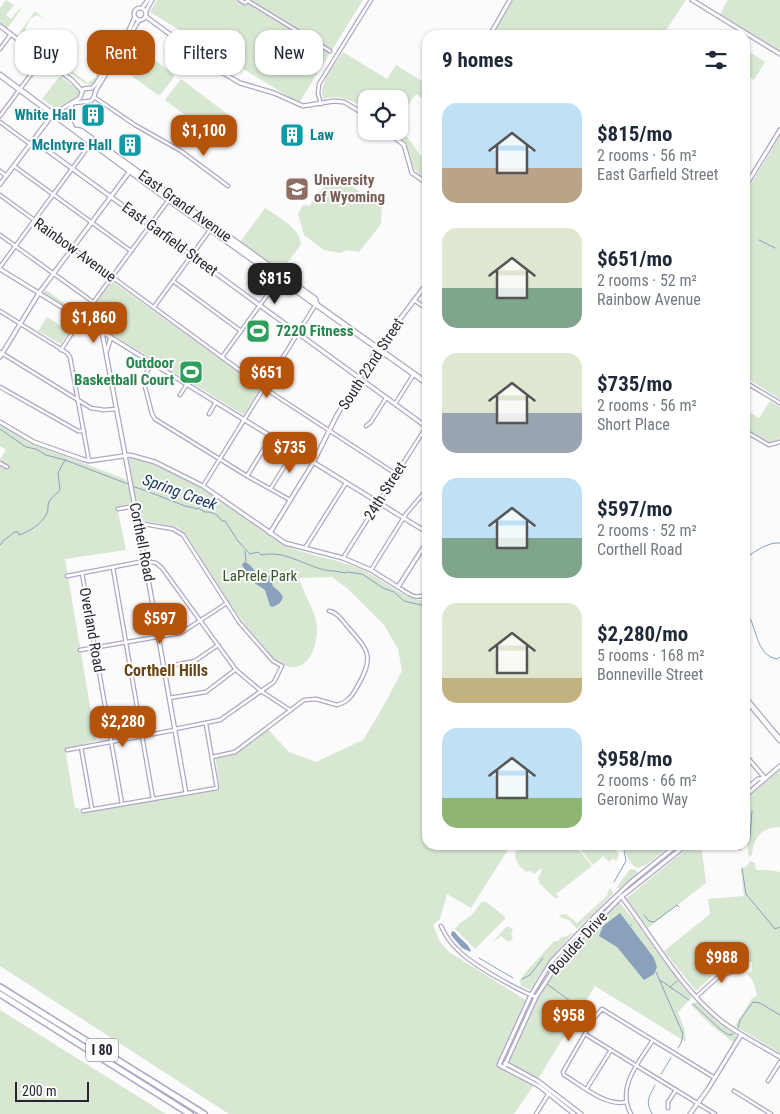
<!DOCTYPE html>
<meta charset="utf-8">
<style>
:root{--surface:#fff;--page:#f2f2f3;--text:#1f2937;--muted:#747a83;--accent:#b45309}
body{margin:0;font-family:"Roboto Condensed",sans-serif;background:var(--page);color:var(--text);height:100vh;display:flex;flex-direction:column;font-size:19px;white-space:nowrap}
*{box-sizing:border-box;margin:0}
p{font-size:16px;color:var(--muted)}
.icon{flex:none;width:28px;height:28px;fill:none;stroke:currentColor;stroke-width:2;stroke-linecap:round;stroke-linejoin:round}
.map{position:relative;flex:1;overflow:hidden}
.side{position:absolute;left:422px;top:30px;width:328px;height:820px;display:flex;flex-direction:column;background:var(--surface);border-radius:15px;box-shadow:0 1px 4px #0004}
.side>*{flex:none}
.guide{position:absolute;left:15px;top:30px;width:332px;height:45px;display:flex;gap:10px}
.controls{position:absolute;left:358px;top:90px;display:grid;gap:10px}
.controls a{display:grid;place-items:center;width:50px;height:50px;border-radius:10px;background:var(--surface);box-shadow:0 1px 4px #0004;font-size:25px}
.scale{position:absolute;left:15px;bottom:12px;width:74px;box-sizing:border-box;padding-left:5px;border:2px solid #292632;border-top:0;font-size:14px;line-height:18px;white-space:nowrap;color:#292632;-webkit-text-stroke:4px #fbfbfb;paint-order:stroke}
.price{position:absolute;translate:-50% -42px;padding:0 11px;border-radius:10px;background:var(--accent);color:#fff;font-size:16px;line-height:32px;filter:drop-shadow(0 1px 2px #0008)}
.price::after{content:'';position:absolute;left:50%;top:30px;width:15px;height:11px;margin-left:-8px;background:inherit;clip-path:polygon(0 0,100% 0,50% 100%)}
.price.current{background:#222;color:#fff}
ul{padding:0;list-style:none}
li{display:flex;align-items:center;gap:15px;height:125px;padding:0 20px}
li span{display:grid;place-items:center;flex:none;width:140px;height:100px;border-radius:15px;color:#555}
li>.icon{margin-inline-start:auto}
span .icon{width:60px;height:60px;fill:#fffc;stroke-width:1}
li b{font-size:21px}
h2{display:flex;justify-content:space-between;align-items:center;height:60px;padding:0 20px;font-size:21px}
.chip{padding:0 18px;border-radius:15px;background:var(--surface);box-shadow:0 1px 4px #0004;font-size:18px;line-height:45px}
.chip.current{background:var(--accent);color:#fff}
.map>svg:first-child{display:block}
</style>
<div class="map">
<svg width="780" height="1114" viewBox="0 0 780 1114">
<rect width="100%" height="100%" fill="#fbfbfb"/>
<!-- green -->
<g fill="#d7e7d2" fill-rule="evenodd">
<path d="M6,0L14,5L6,15L11,19L20,8L21,9L7,29L0,24V8Z"/>
<path d="M157,0H363L299,103L150,12Z"/>
<path d="M513,0H686L663,35H493Z"/>
<path d="M728,0H780V51L720,14Z"/>
<path d="M35,11L44,19L37,15L31,18L25,29L48,51L68,65L65,70L18,35Z"/>
<path d="M129,42H131L173,74L174,77L161,94L158,95L117,65Z"/>
<path d="M745,49L765,62L754,80L745,74Z"/>
<path d="M90,52L103,61C105,70 98,80 91,85L83,82L67,71L69,69L88,83L96,77C97,64 100,63 90,52Z"/>
<path d="M343,52L387,79L396,65L427,84V100L426,101L416,94L400,115L409,122L400,123L399,99H366V109C351,100 341,94 323,99C318,82 335,65 343,52Z"/>
<path d="M60,76L80,91V95L77,98L55,108L42,99Z"/>
<path d="M181,79L230,116L217,136H213L165,100Z"/>
<path d="M404,133L427,164V178C406,173 415,148 399,136Z"/>
<path d="M780,136V399L745,377V194Z"/>
<path d="M325,177L344,180L374,203L377,199L382,203L381,224L359,252L348,250L339,253L324,250L304,235L298,214L303,205L310,206L316,195L325,187L319,182Z"/>
<path d="M265,208C277,216 305,231 300,246L281,271L240,242Z"/>
<path d="M112,281L259,387L260,389L244,415L85,318Z"/>
<path d="M46,290L81,315L79,316L43,294Z"/>
<path d="M47,317L69,331L61,344L38,331Z"/>
<path d="M770,401L780,407V439L770,443L745,429V409L759,418Z"/>
<path d="M0,425L30,443L120,477L126,480L128,487L133,488L129,458L134,457C162,467 190,480 216,497C238,511 258,529 281,543C304,556 337,558 363,570C384,580 404,600 427,601L428,845H511L471,908L447,894L440,919L433,925L440,942L449,952L527,1001C542,973 558,951 579,929L586,934L619,902L637,923L662,959L692,997L678,1012L684,1028L686,1042L595,986L538,1079L514,1114H229L0,966V459L6,450L0,446ZM136,503L140,520L177,527L186,535C210,571 230,609 259,641C265,648 270,656 277,661C306,682 321,645 316,620C312,606 303,592 299,578L332,577L348,589L384,625L398,649L402,671L383,707L363,740L316,762L289,752L265,726L233,750L215,754L220,790L80,813L79,808H75L65,748L96,741L65,559L126,550L117,507Z"/>
<path d="M780,770V827C762,827 753,838 752,855L749,857L745,828V798Z"/>
<path d="M519,845H575L592,866L556,894L559,897L555,898L540,884L538,878L542,870L541,868L534,874L531,871L526,872C516,863 512,857 519,845Z"/>
<path d="M577,845H607L616,849L619,855L616,861L613,858L609,862L603,856L593,865Z"/>
<path d="M621,845H671L646,865L638,868C627,864 628,853 621,845Z"/>
<path d="M701,845L706,883L648,928L626,899L628,897L691,845Z"/>
<path d="M750,861L755,863L756,870H769L780,872V1053L735,1026L752,998L757,996C755,987 754,980 747,974L752,971V962L744,961L739,966L713,975L696,991L664,951L710,914L708,899L744,896L741,869L746,867Z"/>
<path d="M631,869L636,870L638,873L619,889L617,888C617,885 628,872 631,869Z"/>
<path d="M609,888L613,892V894L577,929L569,920L559,917L560,915L566,914L577,923L607,896Z"/>
<path d="M482,901L488,903L506,918L475,949L455,929L460,923L472,915Z"/>
<path d="M507,926L513,929L511,934L513,938L509,942L501,936L491,944Z"/>
<path d="M572,933H573L548,962L530,990L521,986L520,980C530,966 543,954 554,941H558L560,938L567,936Z"/>
<path d="M694,1002L696,1003L697,1002L719,1023L736,1035L737,1039L734,1043L711,1025L691,1005Z"/>
<path d="M0,1010L166,1114H0Z"/>
</g>
<!-- water -->
<g fill="#8aa1bc">
<path d="M244,562C253,564 253,573 261,575C264,576 270,575 274,575C268,590 277,585 283,597L280,603L273,607L270,606L265,590L250,580L242,565Z"/>
<path d="M620,913L654,958L657,967L654,974L644,980L617,947L599,936L603,926Z"/>
<path d="M452,931L455,932C459,939 470,944 471,952L462,948L451,935Z"/>
</g>
<g fill="none" stroke-linecap="round" stroke-linejoin="round">
<!-- stream -->
<g stroke="#8aa1bc" stroke-width="1">
<path d="M759,240L775,248"/>
<path d="M0,429L26,447L36,449L46,455L65,460L128,484"/>
<path d="M132,486C150,492 167,499 185,506C189,507 192,507 196,509L198,508L205,512H210L217,515L222,521H225L238,541L250,554L258,552L261,555C285,550 303,565 325,570C331,571 338,571 345,573L347,572L362,574L383,588L394,592L404,601L421,605L424,604L428,605"/>
<path d="M0,545C3,539 10,537 14,532H18L19,535C30,531 42,524 47,513C49,509 47,506 49,502C52,496 57,494 60,490L58,473L65,460"/>
<path d="M745,550L750,555C759,549 769,542 780,543"/>
<path d="M245,551L246,562"/>
<path d="M745,611C758,624 754,655 777,659L780,657"/>
<path d="M750,838L752,811"/>
<path d="M739,845L740,850"/>
<path d="M742,868L746,894L775,929L780,927"/>
<path d="M614,882L626,861L623,845"/>
<path d="M644,915L649,921L654,922L677,905L679,907"/>
<path d="M630,926L632,924"/>
<path d="M479,958L513,978"/>
<path d="M656,972L683,1034L681,1043L678,1048"/>
<path d="M522,979L530,975L543,958"/>
<path d="M660,980L689,1000"/>
<path d="M546,983L578,1007"/>
<path d="M670,987L677,981"/>
<path d="M693,1004L721,1030L729,1035L733,1034"/>
<path d="M738,1028L740,1020L753,1002L760,1003L780,1015"/>
<path d="M661,1074L671,1058"/>
<path d="M652,1114C645,1100 649,1098 655,1085"/>
</g>
<!-- minor casing -->
<g stroke="#aea7c5" stroke-width="5">
<g id="minor">
<path d="M240,0L245,3L248,0"/>
<path d="M248,1L330,51"/>
<path d="M0,49L11,34"/>
<path d="M94,97L135,125L181,151L228,186"/>
<path d="M321,104L318,94L319,84L371,0"/>
<path d="M0,116L43,58"/>
<path d="M0,122L30,144"/>
<path d="M14,166L131,251"/>
<path d="M0,171L6,176"/>
<path d="M0,195L264,388L396,474"/>
<path d="M0,235L93,302"/>
<path d="M0,267L91,143"/>
<path d="M173,281L241,331"/>
<path d="M414,300L428,310"/>
<path d="M154,307L210,230"/>
<path d="M0,311L67,353L70,357L89,461"/>
<path d="M61,350L81,319L168,201"/>
<path d="M0,352L91,408L104,410L117,409"/>
<path d="M222,357L279,279"/>
<path d="M152,363L143,379L152,414L155,419L247,476L290,500"/>
<path d="M745,382L780,403"/>
<path d="M0,387L78,431H84"/>
<path d="M180,395L187,384"/>
<path d="M395,404L414,374"/>
<path d="M209,414L216,402"/>
<path d="M366,426L371,422L386,398"/>
<path d="M745,431L769,445L780,442"/>
<path d="M0,463L7,467"/>
<path d="M247,476L271,437"/>
<path d="M203,486L316,304"/>
<path d="M271,488L294,451"/>
<path d="M118,509L135,506"/>
<path d="M138,523L173,529L183,535L239,622L273,661L282,666L274,682L220,720L175,729"/>
<path d="M305,548L346,483"/>
<path d="M343,558L428,424"/>
<path d="M113,568L153,799"/>
<path d="M371,570L406,514L428,488"/>
<path d="M82,573L122,804"/>
<path d="M67,576L145,561L156,563L162,568L236,670L261,691L290,710"/>
<path d="M398,587C406,592 415,600 424,595"/>
<path d="M80,650L181,633L227,603"/>
<path d="M164,667L195,661L218,645"/>
<path d="M169,698L206,692L235,670"/>
<path d="M81,747L92,809"/>
<path d="M67,750L175,730"/>
<path d="M212,757L235,752L304,700L316,699L337,705C348,702 352,696 357,687C375,656 369,651 347,626C342,620 337,612 329,611"/>
<path d="M83,811L217,788L206,724"/>
<path d="M441,926C445,935 451,944 459,951C474,966 516,989 536,997"/>
<path d="M696,997L718,977L746,967"/>
<path d="M585,1034L715,1114"/>
<path d="M768,1081L780,1062"/>
<path d="M587,1088L611,1050"/>
<path d="M734,1091L771,1114"/>
<path d="M626,1102C606,1107 581,1085 564,1075L563,1072L594,1018L602,1009L715,1078"/>
<path d="M668,1108V1102L676,1090"/>
<path d="M536,1114L549,1093"/>
<path d="M631,1114C616,1087 639,1062 653,1040"/>
</g>
</g>
<!-- tertiary casing -->
<g stroke="#aea7c5" stroke-width="5.5">
<g id="tertiary">
<path d="M145,16L223,73L240,83L274,93L303,106L334,101L344,102L366,115"/>
<path d="M0,26L72,80L82,91"/>
<path d="M490,35L510,0"/>
<path d="M387,131L404,145L412,173L428,184"/>
<path d="M33,140L428,428"/>
<path d="M0,269L428,533"/>
<path d="M102,332L145,561L186,793"/>
<path d="M107,350L111,337"/>
<path d="M0,357L39,293L130,171"/>
<path d="M0,422L34,442L82,459L89,461L130,455L155,462L203,486L285,543L343,558L371,570L398,587L428,540"/>
<path d="M270,533L313,463L337,415L378,348L428,282"/>
<path d="M745,755L765,778"/>
<path d="M745,790L758,779L764,778"/>
<path d="M745,796L780,766"/>
<path d="M621,896C654,939 681,990 724,1023C742,1036 762,1046 780,1057"/>
<path d="M505,1063L538,1081L581,1114"/>
<path d="M504,1067L536,997L562,957L621,897L686,845"/>
<path d="M574,1114L539,1086L499,1065L531,995L551,962L595,916L630,883L677,845"/>
<path d="M690,1114L708,1089L741,1035"/>
</g>
</g>
<!-- secondary casing -->
<g stroke="#aea7c5" stroke-width="5.5">
<g id="secondary">
<path d="M692,0L780,54"/>
<path d="M142,8L148,0"/>
<circle cx="140" cy="14" r="6"/>
<path d="M146,11L152,0"/>
<path d="M73,103L91,101L94,97L96,90L139,20"/>
<path d="M72,126L68,118L72,104"/>
<path d="M0,184L53,114L80,98L83,89L92,88L96,84L128,32L135,17"/>
<path d="M745,187L780,130"/>
</g>
</g>
<!-- primary casing -->
<g stroke="#aea7c5" stroke-width="7">
<g id="primary">
<path d="M0,75L169,200L428,384"/>
<path d="M76,130L81,131L315,299L316,303"/>
<path d="M745,698L780,740"/>
</g>
</g>
<!-- motorway casing -->
<g stroke="#aea7c5" stroke-width="8">
<g id="motorway">
<path d="M0,987L204,1114"/>
<path d="M0,994L190,1114"/>
</g>
</g>
<!-- minor -->
<use href="#minor" stroke="#fff" stroke-width="2.5"/>
<!-- tertiary -->
<use href="#tertiary" stroke="#fff" stroke-width="3"/>
<!-- secondary -->
<use href="#secondary" stroke="#fff" stroke-width="3"/>
<!-- primary -->
<use href="#primary" stroke="#fff" stroke-width="4.5"/>
<!-- motorway -->
<use href="#motorway" stroke="#fff" stroke-width="5"/>
</g>
<!-- icons -->
<defs>
<g id="building-square" transform="scale(1.25)"><rect x="-9" y="-9" width="18" height="18" rx="4" fill="#0f9aa8" stroke="#fbfbfb"/><path d="M-4-6H4V6H1V3H-1V6H-4ZM-2.5-4.3h1.7v1.8h-1.7ZM.8-4.3h1.7v1.8H.8ZM-2.5-1h1.7V.8h-1.7ZM.8-1h1.7V.8H.8Z" fill="#fff"/></g>
<g id="university-square" transform="scale(1.25)"><rect x="-9" y="-9" width="18" height="18" rx="4" fill="#8d6e63" stroke="#fbfbfb"/><path d="M0-5L7-2L0 1L-7-2ZM-4 1L0 2.5L4 1V4Q0 6-4 4Z" fill="#fff"/></g>
<g id="stadium-square" transform="scale(1.25)"><rect x="-9" y="-9" width="18" height="18" rx="4" fill="#2e9e5b" stroke="#fbfbfb"/><path d="M0-5a6.5 5 0 1 0 0 10a6.5 5 0 1 0 0-10ZM-3.5-1.8h7v3.6h-7Z" fill="#fff"/></g>
</defs>
<g fill-rule="evenodd">
<use href="#building-square" x="93" y="115"/>
<use href="#building-square" x="292" y="135"/>
<use href="#building-square" x="130" y="145"/>
<use href="#university-square" x="297" y="189"/>
<use href="#stadium-square" x="258" y="331"/>
<use href="#stadium-square" x="191" y="372"/>
</g>
<g text-anchor="middle" dominant-baseline="central" stroke-width="4" stroke-linejoin="round" paint-order="stroke">
<!-- shield labels -->
<rect fill="#fbfbfb" stroke="#68666e" stroke-width="1" x="86" y="1038.5" width="32" height="23" rx="4"/>
<g font-size="14" font-weight="bold" fill="#292632">
<text x="102" y="1050">I 80</text>
</g>
<!-- culture labels -->
<g font-size="15" font-weight="bold" fill="#0d838f" stroke="#fbfbfb" text-anchor="end">
<text x="76" y="115">White Hall</text>
<text x="310" y="135" text-anchor="start">Law</text>
<text x="112" y="145">McIntyre Hall</text>
</g>
<!-- education labels -->
<g font-size="15" font-weight="bold" fill="#785e54" stroke="#fbfbfb" text-anchor="start">
<text x="314" y="180">University<tspan x="314" dy="17">of Wyoming</tspan></text>
</g>
<!-- street labels -->
<g font-size="15" fill="#292632" stroke="#fbfbfb">
<text transform="translate(185 206) rotate(36)">East Grand Avenue</text>
<text transform="translate(170 239) rotate(36)">East Garfield Street</text>
<text transform="translate(75 250) rotate(36)">Rainbow Avenue</text>
<text transform="translate(371 364) rotate(-57)">South 22nd Street</text>
<text transform="translate(385 491) rotate(-58)">24th Street</text>
<text transform="translate(142 542) rotate(79)">Corthell Road</text>
<text transform="translate(92 630) rotate(80)">Overland Road</text>
<text transform="translate(578 943) rotate(-48)">Boulder Drive</text>
</g>
<!-- leisure labels -->
<g font-size="15" font-weight="bold" fill="#27864d" stroke="#fbfbfb" text-anchor="start">
<text x="276" y="331">7220 Fitness</text>
<text x="174" y="363" text-anchor="end">Outdoor<tspan x="174" dy="17">Basketball Court</tspan></text>
</g>
<!-- park labels -->
<g font-size="15" fill="#34552b" stroke="#fbfbfb">
<text x="260" y="576">LaPrele Park</text>
</g>
<!-- water labels -->
<g font-size="16" font-style="italic" fill="#14375c" stroke="#fbfbfb">
<text transform="translate(180 492) rotate(20)">Spring Creek</text>
</g>
<!-- neighbourhood labels -->
<g font-size="16" font-weight="bold" fill="#684512" stroke="#fbfbfb">
<text x="166" y="670">Corthell Hills</text>
</g>
</g>
</svg>
<div class="controls">
<a><svg class="icon" aria-label="locate" viewBox="0 0 24 24"><circle cx="12" cy="12" r="6"/><path d="M12 2v4M12 18v4M2 12h4M18 12h4"/></svg></a>
</div>
<div class="scale">200 m</div>
<b class="price" style="left:204px;top:157px">$1,100</b>
<b class="price current" style="left:275px;top:305px">$815</b>
<b class="price" style="left:94px;top:344px">$1,860</b>
<b class="price" style="left:267px;top:399px">$651</b>
<b class="price" style="left:290px;top:474px">$735</b>
<b class="price" style="left:160px;top:645px">$597</b>
<b class="price" style="left:123px;top:748px">$2,280</b>
<b class="price" style="left:722px;top:984px">$988</b>
<b class="price" style="left:569px;top:1042px">$958</b>
<div class="guide">
<a class="chip">Buy</a>
<a class="chip current">Rent</a>
<a class="chip">Filters</a>
<a class="chip">New</a>
</div>
<section class="side">
<h2>9 homes<svg class="icon" aria-label="filters" viewBox="0 0 24 24"><path d="M4 7h16M4 17h16"/><circle cx="9" cy="7" r="2"/><circle cx="15" cy="17" r="2"/></svg></h2>
<ul>
<li><span style="background:linear-gradient(#bfe0f5 65%,#b9a48a 0)"><svg class="icon" aria-label="home" viewBox="0 0 24 24"><path d="M3 11l9-7 9 7M6 9v11h12V9"/></svg></span><div><b>$815/mo</b><p>2 rooms · 56 m²</p><p>East Garfield Street</p></div></li>
<li><span style="background:linear-gradient(#dfe7d0 60%,#7fa58c 0)"><svg class="icon" aria-label="home" viewBox="0 0 24 24"><path d="M3 11l9-7 9 7M6 9v11h12V9"/></svg></span><div><b>$651/mo</b><p>2 rooms · 52 m²</p><p>Rainbow Avenue</p></div></li>
<li><span style="background:linear-gradient(#dfe7d0 60%,#9aa5b1 0)"><svg class="icon" aria-label="home" viewBox="0 0 24 24"><path d="M3 11l9-7 9 7M6 9v11h12V9"/></svg></span><div><b>$735/mo</b><p>2 rooms · 56 m²</p><p>Short Place</p></div></li>
<li><span style="background:linear-gradient(#bfe0f5 60%,#7fa58c 0)"><svg class="icon" aria-label="home" viewBox="0 0 24 24"><path d="M3 11l9-7 9 7M6 9v11h12V9"/></svg></span><div><b>$597/mo</b><p>2 rooms · 52 m²</p><p>Corthell Road</p></div></li>
<li><span style="background:linear-gradient(#dfe7d0 75%,#c2b280 0)"><svg class="icon" aria-label="home" viewBox="0 0 24 24"><path d="M3 11l9-7 9 7M6 9v11h12V9"/></svg></span><div><b>$2,280/mo</b><p>5 rooms · 168 m²</p><p>Bonneville Street</p></div></li>
<li><span style="background:linear-gradient(#bfe0f5 70%,#8fb573 0)"><svg class="icon" aria-label="home" viewBox="0 0 24 24"><path d="M3 11l9-7 9 7M6 9v11h12V9"/></svg></span><div><b>$958/mo</b><p>2 rooms · 66 m²</p><p>Geronimo Way</p></div></li>
</ul>
</section>
</div>
